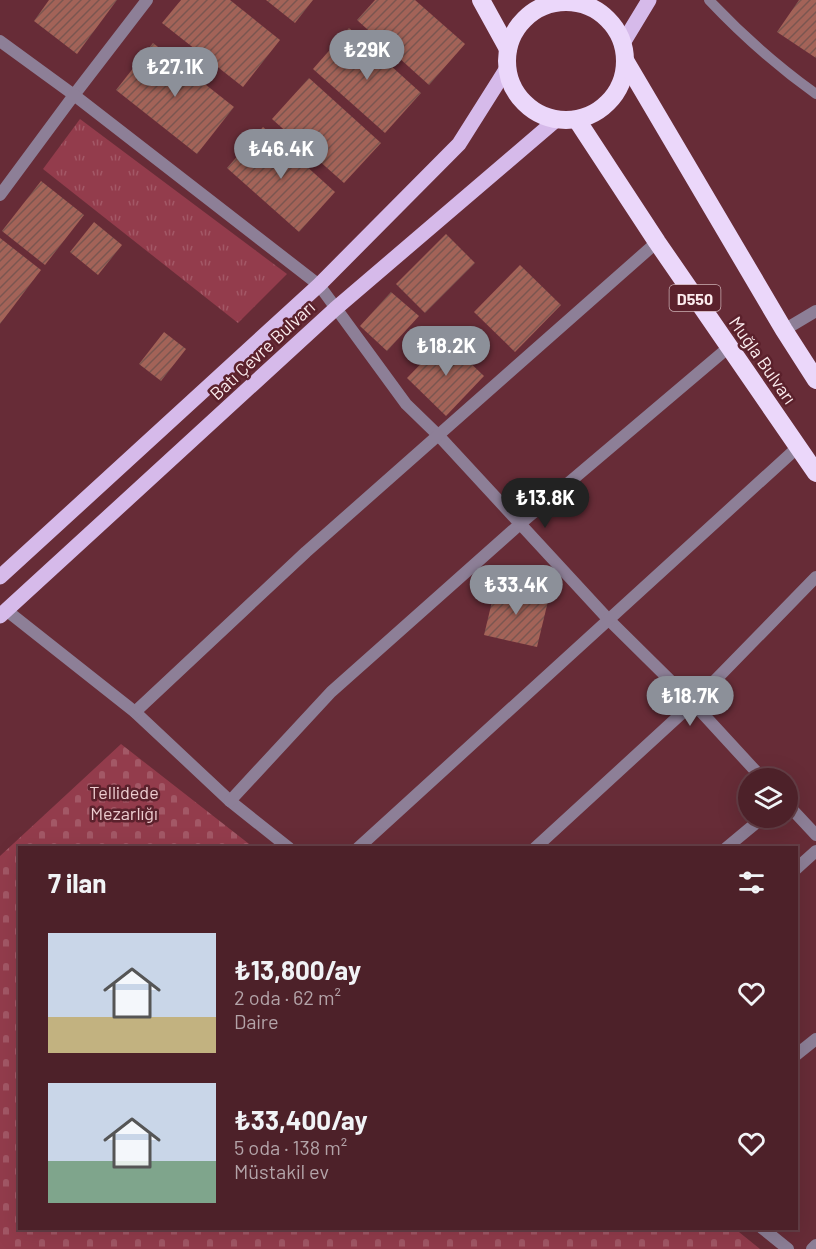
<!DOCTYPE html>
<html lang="tr">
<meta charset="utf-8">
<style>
:root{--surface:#4d2129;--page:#572e35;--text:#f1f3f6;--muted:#b3a3a8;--line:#643e46;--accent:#8c9099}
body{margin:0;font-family:Barlow,sans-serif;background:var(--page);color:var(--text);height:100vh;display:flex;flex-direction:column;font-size:22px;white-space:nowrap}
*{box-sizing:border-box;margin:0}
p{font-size:20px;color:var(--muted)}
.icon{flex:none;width:33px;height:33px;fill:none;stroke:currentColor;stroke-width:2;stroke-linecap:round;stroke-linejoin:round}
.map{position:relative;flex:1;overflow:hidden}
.drawer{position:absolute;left:18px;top:846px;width:780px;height:384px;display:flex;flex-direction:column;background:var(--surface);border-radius:0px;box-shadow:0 6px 24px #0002,0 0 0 2px var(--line)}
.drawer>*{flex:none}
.controls{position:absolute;left:738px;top:768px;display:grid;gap:12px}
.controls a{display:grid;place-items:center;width:60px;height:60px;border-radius:50%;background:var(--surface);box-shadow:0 6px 24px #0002,0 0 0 2px var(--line);font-size:30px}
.price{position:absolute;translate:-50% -51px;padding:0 14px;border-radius:21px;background:var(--accent);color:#fff;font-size:20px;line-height:39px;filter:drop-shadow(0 2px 3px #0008)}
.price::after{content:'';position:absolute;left:50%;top:36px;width:18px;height:14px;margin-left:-9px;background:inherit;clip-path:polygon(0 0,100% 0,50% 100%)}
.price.active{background:#222;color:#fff}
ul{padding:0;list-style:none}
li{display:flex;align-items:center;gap:18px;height:150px;padding:0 30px}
li span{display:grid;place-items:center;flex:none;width:168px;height:120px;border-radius:0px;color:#555}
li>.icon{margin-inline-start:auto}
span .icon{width:72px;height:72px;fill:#fffc;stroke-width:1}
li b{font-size:26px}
h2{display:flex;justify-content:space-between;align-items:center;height:72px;padding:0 30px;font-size:26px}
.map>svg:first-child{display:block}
</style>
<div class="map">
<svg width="816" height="1249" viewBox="0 0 816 1249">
<defs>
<pattern id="cemetery-stones" width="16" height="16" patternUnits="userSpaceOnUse" patternTransform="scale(1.5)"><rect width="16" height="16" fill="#933c4c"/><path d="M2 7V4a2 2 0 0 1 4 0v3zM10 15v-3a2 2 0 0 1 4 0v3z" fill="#a35866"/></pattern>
<pattern id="park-tufts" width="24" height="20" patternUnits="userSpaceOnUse" patternTransform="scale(1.5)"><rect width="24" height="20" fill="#933c4c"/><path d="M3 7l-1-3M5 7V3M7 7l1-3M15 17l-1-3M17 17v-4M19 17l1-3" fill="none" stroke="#a35866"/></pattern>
<pattern id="building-hatch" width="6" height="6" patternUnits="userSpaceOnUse" patternTransform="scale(1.5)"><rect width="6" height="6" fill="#a36358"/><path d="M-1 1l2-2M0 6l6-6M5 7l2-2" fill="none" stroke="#7b5650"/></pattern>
</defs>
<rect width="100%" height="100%" fill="#672c37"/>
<!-- cemetery -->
<path fill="url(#cemetery-stones)" d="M121,744L253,847L20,848V1228H734L760,1249H0V856Z"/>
<!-- park -->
<path fill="url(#park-tufts)" d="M80,119L287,274L238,323L43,169Z"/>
<!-- building -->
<g fill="url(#building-hatch)">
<path d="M49,0H117L77,54L34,21Z"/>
<path d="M181,0H230L280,40L243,87L162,23Z"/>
<path d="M266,0H313L295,23Z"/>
<path d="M375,0H415L465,44L429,85L357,20Z"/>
<path d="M799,0H816V58L777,32Z"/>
<path d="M349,28L421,93L385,133L313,69Z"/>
<path d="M153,43L234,107L197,154L116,90Z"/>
<path d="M309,78L381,143L344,183L272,119Z"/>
<path d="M263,127L335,192L299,232L227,168Z"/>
<path d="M41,181L84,215L45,265L2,231Z"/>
<path d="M94,222L122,245L98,275L70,252Z"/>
<path d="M446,234L475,263L425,313L396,284Z"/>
<path d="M0,238L41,270L0,324Z"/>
<path d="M520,265L561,305L515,352L474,312Z"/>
<path d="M391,292L419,316L387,351L360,326Z"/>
<path d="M164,332L186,349L161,381L139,364Z"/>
<path d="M445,339L484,376L446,416L407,378Z"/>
<path d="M496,585L549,597L537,647L484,635Z"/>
</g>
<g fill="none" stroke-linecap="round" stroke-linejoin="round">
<!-- lane -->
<path stroke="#8d7f97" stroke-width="10" d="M709,0C742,35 777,66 816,94"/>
<!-- street -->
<g stroke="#8d7f97" stroke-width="12">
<path d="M0,41L74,95L147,0"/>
<path d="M0,195L74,95L319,285L406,404L439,436L608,619L693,703L762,778"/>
<path d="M784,330L816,311"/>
<path d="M6,610L135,712L230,801L289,848"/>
<path d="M135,712L306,552L657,242"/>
<path d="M230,801L331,692L520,524L729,347"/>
<path d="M788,805L816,835"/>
<path d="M358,848L798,447"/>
<path d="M535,848L693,703L816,577"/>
<path d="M726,848L762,818"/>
<path d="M796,869L816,851"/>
<path d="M796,1055L816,1039"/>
<path d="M762,1228L788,1249"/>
<path d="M812,1249L816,1245"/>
</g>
<!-- primary -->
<g stroke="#d6baea" stroke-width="15">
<path d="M568,1L570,0"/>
<path d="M623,43L649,0"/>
<path d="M0,577L319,285L459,144L507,68"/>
<path d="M0,616L335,309L556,120"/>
</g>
<!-- highway -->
<g stroke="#ebd7fa" stroke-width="18">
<path d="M481,0L508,49"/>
<circle cx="566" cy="61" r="59"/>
<path d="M626,62L784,330L816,380"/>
<path d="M577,120L657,242L816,473"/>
</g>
</g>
<g text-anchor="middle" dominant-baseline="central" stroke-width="5" stroke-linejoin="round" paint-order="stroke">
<!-- shield labels -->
<rect fill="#5b212c" stroke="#cbaeb3" stroke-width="1.5" x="669.5" y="285" width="51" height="26" rx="4.5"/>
<g font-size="16" font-weight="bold" fill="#fbebed">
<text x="695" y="298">D550</text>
</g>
<!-- street labels -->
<g font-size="18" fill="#fbebed" stroke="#5b212c">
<text transform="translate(262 350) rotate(-43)">Batı Çevre Bulvarı</text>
<text transform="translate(763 360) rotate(55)">Muğla Bulvarı</text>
</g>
<!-- park labels -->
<g font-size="18" fill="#eccccf" stroke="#5b212c">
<text x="124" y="792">Tellidede<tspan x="124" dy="21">Mezarlığı</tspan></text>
</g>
</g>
</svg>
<div class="controls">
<a><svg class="icon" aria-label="layers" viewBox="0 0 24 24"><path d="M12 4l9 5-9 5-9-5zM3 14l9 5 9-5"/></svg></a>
</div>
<b class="price" style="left:367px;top:81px">₺29K</b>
<b class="price" style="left:175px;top:98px">₺27.1K</b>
<b class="price" style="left:281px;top:180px">₺46.4K</b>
<b class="price" style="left:446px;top:377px">₺18.2K</b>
<b class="price active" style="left:545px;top:529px">₺13.8K</b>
<b class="price" style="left:516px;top:616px">₺33.4K</b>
<b class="price" style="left:690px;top:727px">₺18.7K</b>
<section class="drawer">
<h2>7 ilan<svg class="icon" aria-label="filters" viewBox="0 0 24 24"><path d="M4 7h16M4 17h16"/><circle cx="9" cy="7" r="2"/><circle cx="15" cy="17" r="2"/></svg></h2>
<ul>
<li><span style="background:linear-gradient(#c9d6e8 70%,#c2b280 0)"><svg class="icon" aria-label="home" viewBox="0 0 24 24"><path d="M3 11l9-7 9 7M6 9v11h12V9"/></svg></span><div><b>₺13,800/ay</b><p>2 oda · 62 m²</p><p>Daire</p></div><svg class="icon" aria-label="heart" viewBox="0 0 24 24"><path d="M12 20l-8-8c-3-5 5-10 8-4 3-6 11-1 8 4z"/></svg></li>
<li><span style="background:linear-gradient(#c9d6e8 65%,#7fa58c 0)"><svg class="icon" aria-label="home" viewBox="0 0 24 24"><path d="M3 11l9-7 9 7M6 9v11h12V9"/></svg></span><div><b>₺33,400/ay</b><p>5 oda · 138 m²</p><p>Müstakil ev</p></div><svg class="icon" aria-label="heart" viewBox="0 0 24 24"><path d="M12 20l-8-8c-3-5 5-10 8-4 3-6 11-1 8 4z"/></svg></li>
</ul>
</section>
</div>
